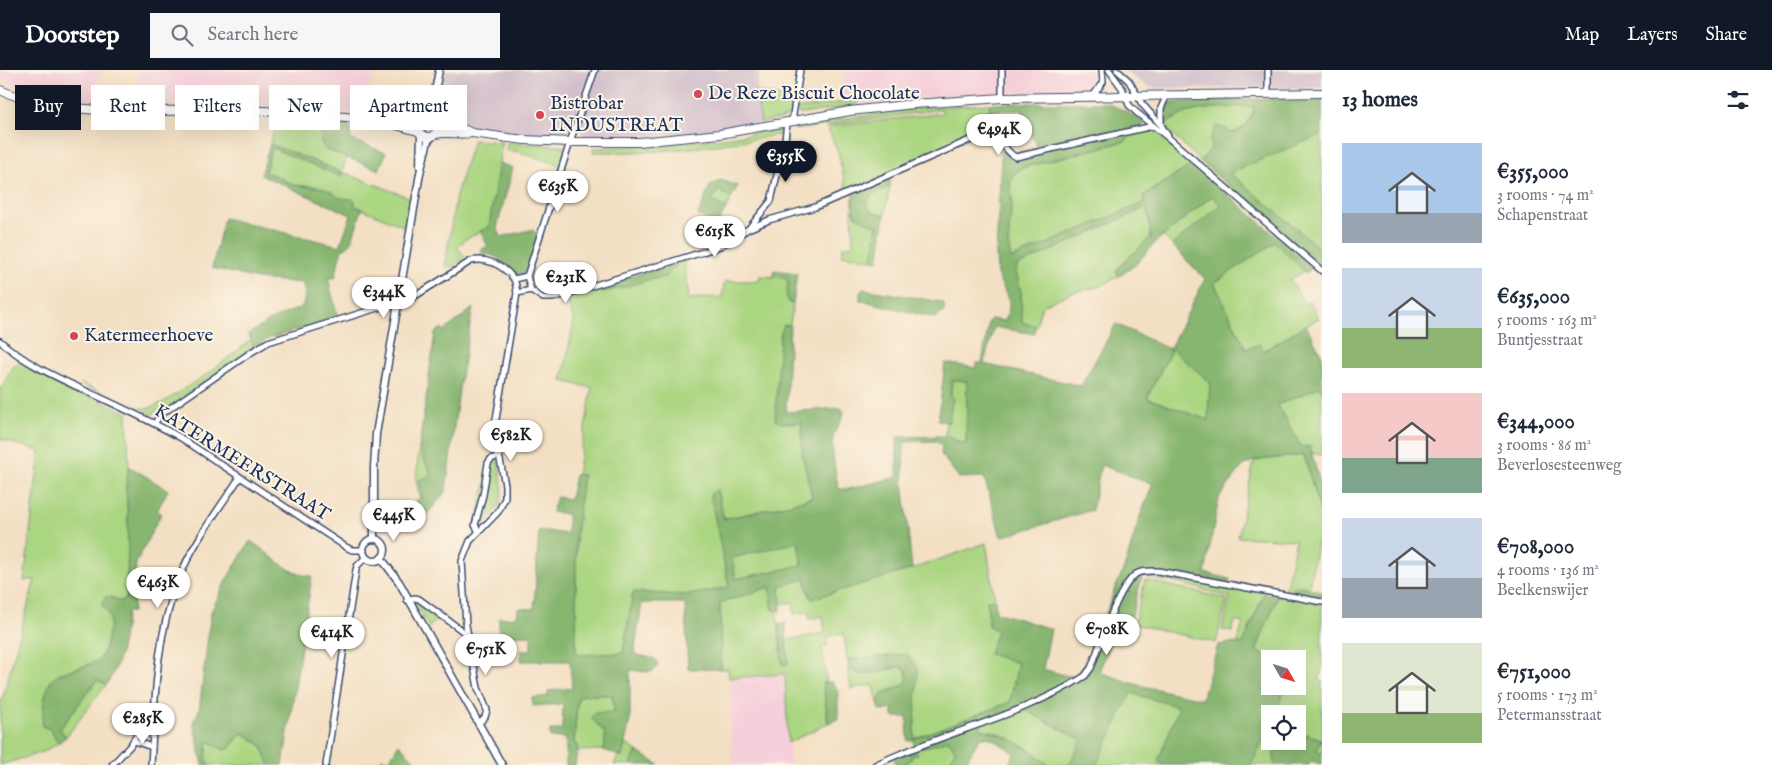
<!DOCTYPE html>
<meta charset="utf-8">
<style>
:root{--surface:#fff;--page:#f6f6f7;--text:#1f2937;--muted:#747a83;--accent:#111827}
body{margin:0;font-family:"IM FELL English",serif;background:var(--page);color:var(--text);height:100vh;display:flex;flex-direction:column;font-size:19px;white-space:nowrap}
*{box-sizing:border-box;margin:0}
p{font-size:16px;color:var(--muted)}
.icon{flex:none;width:28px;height:28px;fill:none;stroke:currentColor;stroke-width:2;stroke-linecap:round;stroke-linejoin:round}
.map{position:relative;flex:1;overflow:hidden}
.details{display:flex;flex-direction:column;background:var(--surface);width:450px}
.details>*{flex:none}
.top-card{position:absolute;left:15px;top:15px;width:475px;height:45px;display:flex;gap:10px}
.needle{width:32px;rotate:129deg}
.buttons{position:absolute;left:1261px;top:580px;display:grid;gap:10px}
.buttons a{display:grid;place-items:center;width:45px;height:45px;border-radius:0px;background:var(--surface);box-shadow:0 5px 20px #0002;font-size:25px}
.price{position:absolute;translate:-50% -42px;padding:0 11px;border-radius:18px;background:#fff;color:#222;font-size:16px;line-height:32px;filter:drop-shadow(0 1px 2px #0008)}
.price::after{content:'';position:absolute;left:50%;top:30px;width:15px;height:11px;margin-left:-8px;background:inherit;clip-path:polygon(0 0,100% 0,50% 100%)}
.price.selected{background:var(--accent);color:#fff}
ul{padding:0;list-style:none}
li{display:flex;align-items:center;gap:15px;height:125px;padding:0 20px}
li span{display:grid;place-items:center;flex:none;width:140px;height:100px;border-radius:0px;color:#555}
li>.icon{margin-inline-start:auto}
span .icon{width:60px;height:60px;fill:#fffc;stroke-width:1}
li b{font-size:21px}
h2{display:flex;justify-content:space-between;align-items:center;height:60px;padding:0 20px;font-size:21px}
.chip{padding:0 18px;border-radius:0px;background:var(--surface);box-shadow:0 5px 20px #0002;font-size:18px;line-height:45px}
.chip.selected{background:var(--accent);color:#fff}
header{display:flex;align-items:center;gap:30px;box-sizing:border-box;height:70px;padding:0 25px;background:var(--accent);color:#fff}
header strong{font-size:24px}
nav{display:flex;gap:28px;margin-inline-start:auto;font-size:18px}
.search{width:350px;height:45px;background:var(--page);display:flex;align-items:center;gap:12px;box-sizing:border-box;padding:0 18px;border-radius:0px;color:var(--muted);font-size:19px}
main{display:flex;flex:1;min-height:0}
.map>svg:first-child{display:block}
</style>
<header>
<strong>Doorstep</strong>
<div class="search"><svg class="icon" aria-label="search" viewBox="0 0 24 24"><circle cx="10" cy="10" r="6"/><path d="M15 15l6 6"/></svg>Search here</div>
<nav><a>Map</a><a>Layers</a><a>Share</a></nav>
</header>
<main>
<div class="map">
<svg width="1322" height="695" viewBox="0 0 1322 695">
<rect width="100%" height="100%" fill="#fcf5e5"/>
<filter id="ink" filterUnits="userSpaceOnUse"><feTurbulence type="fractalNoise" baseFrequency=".02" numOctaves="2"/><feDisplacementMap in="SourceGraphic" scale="10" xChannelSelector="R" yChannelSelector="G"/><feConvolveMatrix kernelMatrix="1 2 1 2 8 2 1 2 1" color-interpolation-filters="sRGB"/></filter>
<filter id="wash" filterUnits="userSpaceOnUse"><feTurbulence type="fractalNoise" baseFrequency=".0096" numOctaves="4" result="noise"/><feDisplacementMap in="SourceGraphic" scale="20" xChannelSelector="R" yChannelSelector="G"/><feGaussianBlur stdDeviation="1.12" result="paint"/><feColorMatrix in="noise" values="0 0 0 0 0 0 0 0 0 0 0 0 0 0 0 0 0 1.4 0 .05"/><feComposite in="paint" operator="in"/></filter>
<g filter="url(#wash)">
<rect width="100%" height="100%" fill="#f3dfc3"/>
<!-- built -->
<g fill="#f5cfda">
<path d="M0,0H101L92,34L48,29L34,25L0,9Z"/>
<path d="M139,0H375L361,43L224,35H132Z"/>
<path d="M844,0H1099L1100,9L1097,18L1094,20L937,26L858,35V23L842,25Z"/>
<path d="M785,603L790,695H732L729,608Z"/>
</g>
<!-- industrial -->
<g fill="#d1bdcb">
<path d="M446,0H591L570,59L562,67L515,64L456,54L442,49L439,44V34Z"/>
<path d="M598,0H760L756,22L761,53L679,64L586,67L580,62L579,53Z"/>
<path d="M1123,0H1322V18H1159L1149,17Z"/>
</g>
<!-- green -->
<g fill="#aad581" stroke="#628270">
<path d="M756,22L793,29L790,44L785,48L761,53Z"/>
<path d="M858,30V35L802,44H799L796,39Z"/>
<path d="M990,34L989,59L847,122L838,82L827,57L943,43L942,39L794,60L795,56L917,38Z"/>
<path d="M1254,35C1253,48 1244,61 1231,63L1226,59L1212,74L1211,79L1200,91L1171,63L1165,54L1185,43L1204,39Z"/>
<path d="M278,46L322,50L321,72L329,81L347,87L342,102L411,128L405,157L355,136L339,128L332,122L314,116L294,115L273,104L264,103L272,78L341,102L270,74Z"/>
<path d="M782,59L783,64C721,76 656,84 593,82L594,78C658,76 719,70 782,59Z"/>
<path d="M1152,59L1193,94L1144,125V133L1010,189L1008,173L1012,130L1010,111L1017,101L1025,97L1126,71L1127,64Z"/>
<path d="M1322,64V180H1321L1229,103Z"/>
<path d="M1076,66V71L1037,78L1036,73Z"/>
<path d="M473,70L502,72L489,157L466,169L457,177L465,187L452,197L445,196L456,125Z"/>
<path d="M507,73L563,76L565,81L561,96L519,82L506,80Z"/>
<path d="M890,116L885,145L872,142L866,133L872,125Z"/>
<path d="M718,120L731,128L726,139L712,131Z"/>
<path d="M1212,126L1222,135L1172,175L1163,166Z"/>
<path d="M1145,138L1148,144L1151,167L1118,198L1116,200L1119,206L1098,217L1073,222L1046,234L1041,239L1036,256L1022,253L1021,223L1016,201L1017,196Z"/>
<path d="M852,139L857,147L877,154L872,190L842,185L843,176L853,175Z"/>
<path d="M1275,172L1304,201L1290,210L1305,234L1310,232L1319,248L1263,281L1246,279L1214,213Z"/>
<path d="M684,190L689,229L722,227L725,211H759L760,206L786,208C791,216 784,225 789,233L793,234L790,255H784L782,353L802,352V384L812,427L791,434L724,449L717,420L711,424L729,517L706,522L683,525L633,522L623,583L576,586V465L583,405H577L592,318L562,311L574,251L566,226L589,219L666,207L678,192Z"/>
<path d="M251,270L254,276L163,341L151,344L141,342L81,314L140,338H149L164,332L210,302Z"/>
<path d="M1168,278H1172L1210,312L1208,350L1147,328L1171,280Z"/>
<path d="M20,291L57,311L127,343L129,396L126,417L128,451L127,528L121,531L111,527L102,535L111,545V554L102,586L96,592L58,604L45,627L42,656L50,659L58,673L43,682L0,695V630H2L35,509L24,511L40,381L0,369V320L13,297Z"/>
<path d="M952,310L968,311L966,374C958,372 952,366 945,366L946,352H949Z"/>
<path d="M1319,316L1322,321V385L1312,383L1310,377H1301L1278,335Z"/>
<path d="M419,378L431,405L422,428L420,429L416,410Z"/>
<path d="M1304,385L1322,448V472H1317L1309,518L1302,516L1293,518L1292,523L1285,521L1296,470L1238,467L1254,391Z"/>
<path d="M495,389L498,391C505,429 506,431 479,459L476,456L490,393Z"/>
<path d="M798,471L803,495L736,509L731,488Z"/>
<path d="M986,473L995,529L987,530L997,561L1018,593L1010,632L913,669L918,599L907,584L847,590L844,564L827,567V576L822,577L827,613H823L828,653L788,673L785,604L729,608L728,599H721L720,533L770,517L773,540L777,541L782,594H787L786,570L825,563L823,546L809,549V542L794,544L793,532L781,534L780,516L805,509L811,529L912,499Z"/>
<path d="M1180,509L1264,523L1243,575L1237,574L1243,553L1235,551L1232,562L1222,560L1230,527L1179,513Z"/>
<path d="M1145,510L1227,529L1216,573L1134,554Z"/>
<path d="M1278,525L1322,534V599L1319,610L1322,611V683L1316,681L1321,669L1300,662L1298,663V644H1275L1286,616H1298V589H1270L1256,581Z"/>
<path d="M414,530H416L439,546L429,558Z"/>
<path d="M848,597C861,610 884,601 899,597L905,599L908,608L904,615L883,623L878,632L873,615L851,619Z"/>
<path d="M97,610L106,615L66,667L60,659Z"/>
<path d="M1131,623L1180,637L1158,691L1164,695H1096Z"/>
<path d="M585,625H613L614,642L595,643L600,656L606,665L604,680L577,681L578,675L574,674L577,634L579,627Z"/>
<path d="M1021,638L1083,670L1069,695H1049L1025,677L999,663L981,659L980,654Z"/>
<path d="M1270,655V671H1282C1274,678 1273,686 1275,695H1251Z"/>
<path d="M241,662L261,675L270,695H209L206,688L208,670L230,678Z"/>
<path d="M949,669L955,680L948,695H903L912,689L911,687L916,680Z"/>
<path d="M625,673L637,681L630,695H614L618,685L622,687Z"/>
</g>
<!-- forest -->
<g fill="#87b66f" stroke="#517266" fill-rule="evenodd">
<path d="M1322,28V64L1230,103L1322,180V198L1200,91C1207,85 1214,79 1210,70L1216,56L1226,59L1231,63C1244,61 1253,48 1254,36L1204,39L1185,43L1165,54L1163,43L1168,33L1215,30Z"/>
<path d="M1012,33H1106L1123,40L1144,52V55L1126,60L1128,68L1126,71L1025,97L1017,101L1010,111L1012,130L1008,173L1011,189L1143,133L1144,126L1193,94L1312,198L1306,203L1275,172L1214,213L1246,279L1260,274L1264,281L1306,255L1322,286V321L1319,317L1278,335L1301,376L1310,377L1322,421V448L1304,385L1256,390L1244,395L1239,401L1219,428L1205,503L1230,509L1229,513L1181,504L1179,513L1142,506L1130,552L1119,551L1099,602L1138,615L1202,629L1218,575L1231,573L1243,574L1264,523L1278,525L1256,580L1270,589V616H1286L1275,644H1270V655L1251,695H1164L1158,691L1179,637L1131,623L1096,695H1069L1082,670L1021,638L980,655L981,659C1010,665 1026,678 1049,695H1008L1014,684C1005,677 992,665 980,667L964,695H948L955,680L949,670L916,680L917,684L911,686L912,688L903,695H896L894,689L915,679L913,670L908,671L907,647H893V639L880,641L878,632L883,623L904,615C909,609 909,597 899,597C883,597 853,617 847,590L907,584L918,599L914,669L1010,632L1018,593L989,584L997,561L989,556L987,530L995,529L996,542L1051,559L1043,599L1067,606L1075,605L1089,590L1114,521L1125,496L1140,446L1153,414L1101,395L1092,440L1001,467L984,407L959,408L941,384L942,376L936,371L904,372L903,410L912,499L811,529L805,509L780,516L781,541L773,540L770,517L720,533L721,599H688L685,533H642L634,584L655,589L658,594C654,607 640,600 630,600V650L622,687L604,680C607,656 603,664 591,647L595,643L614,642L612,625H585L579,627L577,634L574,674L578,675L575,695H566V668L550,667V660H562L563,634L533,636L532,628L548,626V621L572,618L570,591H521V581L531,580V565L499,566V548L517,547L518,538L534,539L539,460L567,464L568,444L552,442L557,427L570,429L575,405H583L576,465V585L623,583L633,522L683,525L706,522L729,517L710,424L717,420L724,449L791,434L812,427L802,384V353H782L775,350L780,265L784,255H790L786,342L841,338L844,342C842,352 835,359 833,368C831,376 836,410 839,419H849L897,407V367L950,366L957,372L966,374L967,311L952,310L950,326L953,327L949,352L938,351L945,293L976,298L977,293H982L989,251L991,249L1005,251L1009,239V231L997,204L996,183L1001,88L1000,75L1006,84L1015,89L1016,82L1076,70L1075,66L1036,73L1032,67L1022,40H996L992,56L989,59L990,34ZM1212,126L1221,135L1172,175L1205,209L1171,276L1174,281L1210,312L1208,350L1147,328L1171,280L1116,254L1081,316L984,294L994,257L1034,264L1036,256L1022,252L1021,223L1016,201L1017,196L1145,138L1148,144L1151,167L1118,198L1116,200L1119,206L1134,196L1158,170ZM798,472L802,495L736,509L732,488Z"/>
<path d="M322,50C340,51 355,46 350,69L386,83L379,100L325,79L321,72Z"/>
<path d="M270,74L342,102V107L272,78L265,103C276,105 284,112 294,115C313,119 323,113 339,128L352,129L355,131V136L362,139L351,173L341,181L335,208H328L338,248L270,268L254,276L248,264C259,258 269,250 280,246C301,236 308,242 303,213L257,209L212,198L224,148L340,176L351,145L261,105Z"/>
<path d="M499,93L513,98L497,157L501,167L530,160H533L539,166L527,202L513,205C507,191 497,185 481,183L482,179L488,176L480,161L489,157Z"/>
<path d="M721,110L738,116L731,128L718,120L712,131L726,139L717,154L698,145L710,116Z"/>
<path d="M891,110L890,116L872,125L866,133L872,142L885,145L878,191L872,190L877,155C856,150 852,146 853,124Z"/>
<path d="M678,192L666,207C641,209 618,223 592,222L589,219Z"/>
<path d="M774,200L797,203L793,234L789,233C783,225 791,216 786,208L773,207Z"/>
<path d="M863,219L942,232L945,237L943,243L935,248L860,230V223Z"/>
<path d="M473,238L459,319L446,421L421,452L416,430L422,428L419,410L431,405L419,378L435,263L442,258L444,261Z"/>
<path d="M129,396L168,420L157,441L161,444L136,493L133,542H127C123,567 122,593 106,615L97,610L60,659L66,667L58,673L50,659L42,656C43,641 43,624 51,611C61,597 95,600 102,585C106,579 107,570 108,563C112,550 111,545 102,535L103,529L107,526L121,531L127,528L128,451L126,417Z"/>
<path d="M250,471C269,482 288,506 312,506L283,695H270L261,675L242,662L230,678L224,680L208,671L206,688L209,695H203L193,652L199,641L211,542L228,507Z"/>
<path d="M1302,516L1322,522V529L1292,523L1293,518Z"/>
<path d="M785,553L788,594H782L779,554Z"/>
<path d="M832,612L838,621V649L828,653L823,613Z"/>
<path d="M1299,662L1321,669L1316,681L1322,683V694L1311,691L1309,695H1275C1271,674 1279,671 1298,671V663Z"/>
<path d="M399,674L419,695H380L382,688L389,690Z"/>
<path d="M637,681L659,695H630Z"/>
</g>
</g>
<g filter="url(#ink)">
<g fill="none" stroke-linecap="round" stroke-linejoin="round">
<!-- minor casing -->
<g stroke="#3b496d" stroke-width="8">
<g id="minor">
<path d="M1109,0L1122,18L1129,35L1136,42L1171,70L1322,201"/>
<path d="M1117,0L1129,11L1142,34L1161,55L1168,66"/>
<path d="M1268,0V24"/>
<path d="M1093,26L1103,12L1102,0"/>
<path d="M1002,28V0"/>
<path d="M792,51L800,0"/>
<path d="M1161,54V38L1167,25"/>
<path d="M750,157L771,131L785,70L787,52"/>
<path d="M514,209L527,206"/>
<path d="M531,220L543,228H553L703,182L720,176L748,159L769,150L815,137L986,63C1001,61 1003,82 1016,87L1153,56"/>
<path d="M531,220L527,206L572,66L595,0"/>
<path d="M517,223L531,220"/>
<path d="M398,227L412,228L471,191C486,187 503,195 513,208C516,211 516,218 517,223L495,355V365L505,415V428L498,442L470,471L462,491L466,555L478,618L487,640L485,647L478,654"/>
<path d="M0,271C25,293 54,306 84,320C116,335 149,350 181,368L346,477L352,480H364"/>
<path d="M155,353L160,345L250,283L268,272L384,236L397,235"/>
<path d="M479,462L475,455L483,425L488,393L491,389L499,386"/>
<path d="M407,530L415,528L419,529L468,565"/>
<path d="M134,671L152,677"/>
<path d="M112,695L130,676L154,637"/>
<path d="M151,695C155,633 155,569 178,511C192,474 218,440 240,407"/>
<path d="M326,695L356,500L357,496L366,487"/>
<path d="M875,695C943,662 1021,647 1085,606L1091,598C1100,576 1117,518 1136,504C1142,500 1151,501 1158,501L1322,532"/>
</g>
</g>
<!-- tertiary casing -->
<g stroke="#3b496d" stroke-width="9">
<g id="tertiary">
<path d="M424,48L436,16L439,0"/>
<path d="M434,49L436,18"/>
<path d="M420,96L421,65"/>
<path d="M374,469V397L376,364L420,103L428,71L432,67"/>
<circle cx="374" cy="480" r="11"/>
<path d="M381,488L399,512L502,695"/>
</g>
</g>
<!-- secondary casing -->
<g stroke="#3b496d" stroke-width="10">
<g id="secondary">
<path d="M0,20C64,48 153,40 221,40C276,40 329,45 384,51L391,50L419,51"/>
<circle cx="428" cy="57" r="10"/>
<path d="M385,52L418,61"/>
<path d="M437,54L463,59L472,63L524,70L570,72H639L720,64L850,41L914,34L1002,28L1322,23"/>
<path d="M435,64C447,61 460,65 472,63"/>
</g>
</g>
<!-- minor -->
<use href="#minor" stroke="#fff" stroke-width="5"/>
<!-- tertiary -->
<use href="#tertiary" stroke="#fff" stroke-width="6"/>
<!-- secondary -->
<use href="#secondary" stroke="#fff" stroke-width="8"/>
</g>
</g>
<!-- markers -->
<g fill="#d1495b" stroke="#fcf5e5" stroke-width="2">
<circle cx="698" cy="24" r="5"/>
<circle cx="540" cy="45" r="5"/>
<circle cx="74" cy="266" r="5"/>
</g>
<g text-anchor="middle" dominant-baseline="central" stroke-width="4" stroke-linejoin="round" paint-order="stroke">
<!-- poi labels -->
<g font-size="19" fill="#1b2f5e" stroke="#fcf5e5" text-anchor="start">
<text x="708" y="24">De Reze Biscuit Chocolate</text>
<text x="550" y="34">Bistrobar<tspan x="550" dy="22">INDUSTREAT</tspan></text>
<text x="84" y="266">Katermeerhoeve</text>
</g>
<!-- street labels -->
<g font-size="19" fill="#1b2f5e" stroke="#fcf5e5">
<text transform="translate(242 393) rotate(32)">KATERMEERSTRAAT</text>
</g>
</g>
</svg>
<div class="buttons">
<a><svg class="needle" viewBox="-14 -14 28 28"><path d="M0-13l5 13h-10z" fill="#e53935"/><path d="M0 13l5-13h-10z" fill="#747a83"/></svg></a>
<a><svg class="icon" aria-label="locate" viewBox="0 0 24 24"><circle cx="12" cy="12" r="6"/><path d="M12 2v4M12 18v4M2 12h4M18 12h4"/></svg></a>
</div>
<b class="price" style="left:999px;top:86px">€494K</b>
<b class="price selected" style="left:786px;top:113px">€355K</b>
<b class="price" style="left:558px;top:143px">€635K</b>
<b class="price" style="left:715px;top:188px">€615K</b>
<b class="price" style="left:566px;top:234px">€231K</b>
<b class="price" style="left:384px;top:249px">€344K</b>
<b class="price" style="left:511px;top:392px">€582K</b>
<b class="price" style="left:394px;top:472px">€445K</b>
<b class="price" style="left:158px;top:539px">€463K</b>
<b class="price" style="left:1107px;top:586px">€708K</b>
<b class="price" style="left:332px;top:589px">€414K</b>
<b class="price" style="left:486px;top:606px">€751K</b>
<b class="price" style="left:143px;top:675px">€285K</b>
<div class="top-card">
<a class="chip selected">Buy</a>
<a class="chip">Rent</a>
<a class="chip">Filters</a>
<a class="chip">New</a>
<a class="chip">Apartment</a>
</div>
</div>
<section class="details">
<h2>13 homes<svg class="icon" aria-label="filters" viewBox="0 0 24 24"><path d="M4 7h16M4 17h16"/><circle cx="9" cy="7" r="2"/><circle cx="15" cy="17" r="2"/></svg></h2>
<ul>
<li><span style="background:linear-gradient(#a9c7e8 70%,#9aa5b1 0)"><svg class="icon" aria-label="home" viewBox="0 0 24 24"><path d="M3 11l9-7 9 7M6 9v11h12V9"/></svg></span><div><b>€355,000</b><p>3 rooms · 74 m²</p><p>Schapenstraat</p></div></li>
<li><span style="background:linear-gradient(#c9d6e8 60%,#8fb573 0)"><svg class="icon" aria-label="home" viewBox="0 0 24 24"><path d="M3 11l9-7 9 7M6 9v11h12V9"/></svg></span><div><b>€635,000</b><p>5 rooms · 163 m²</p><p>Buntjesstraat</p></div></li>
<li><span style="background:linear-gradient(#f6c9c9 65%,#7fa58c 0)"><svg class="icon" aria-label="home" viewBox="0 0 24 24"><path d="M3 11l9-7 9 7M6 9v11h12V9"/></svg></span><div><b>€344,000</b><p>3 rooms · 86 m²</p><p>Beverlosesteenweg</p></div></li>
<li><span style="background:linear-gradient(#c9d6e8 60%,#9aa5b1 0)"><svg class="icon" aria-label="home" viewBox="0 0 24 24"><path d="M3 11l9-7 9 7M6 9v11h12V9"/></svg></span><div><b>€708,000</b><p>4 rooms · 136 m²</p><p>Beelkenswijer</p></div></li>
<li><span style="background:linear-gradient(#dfe7d0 70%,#8fb573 0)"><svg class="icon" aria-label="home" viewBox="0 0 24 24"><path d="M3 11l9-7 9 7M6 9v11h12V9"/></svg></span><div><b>€751,000</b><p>5 rooms · 173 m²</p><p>Petermansstraat</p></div></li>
</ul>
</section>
</main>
